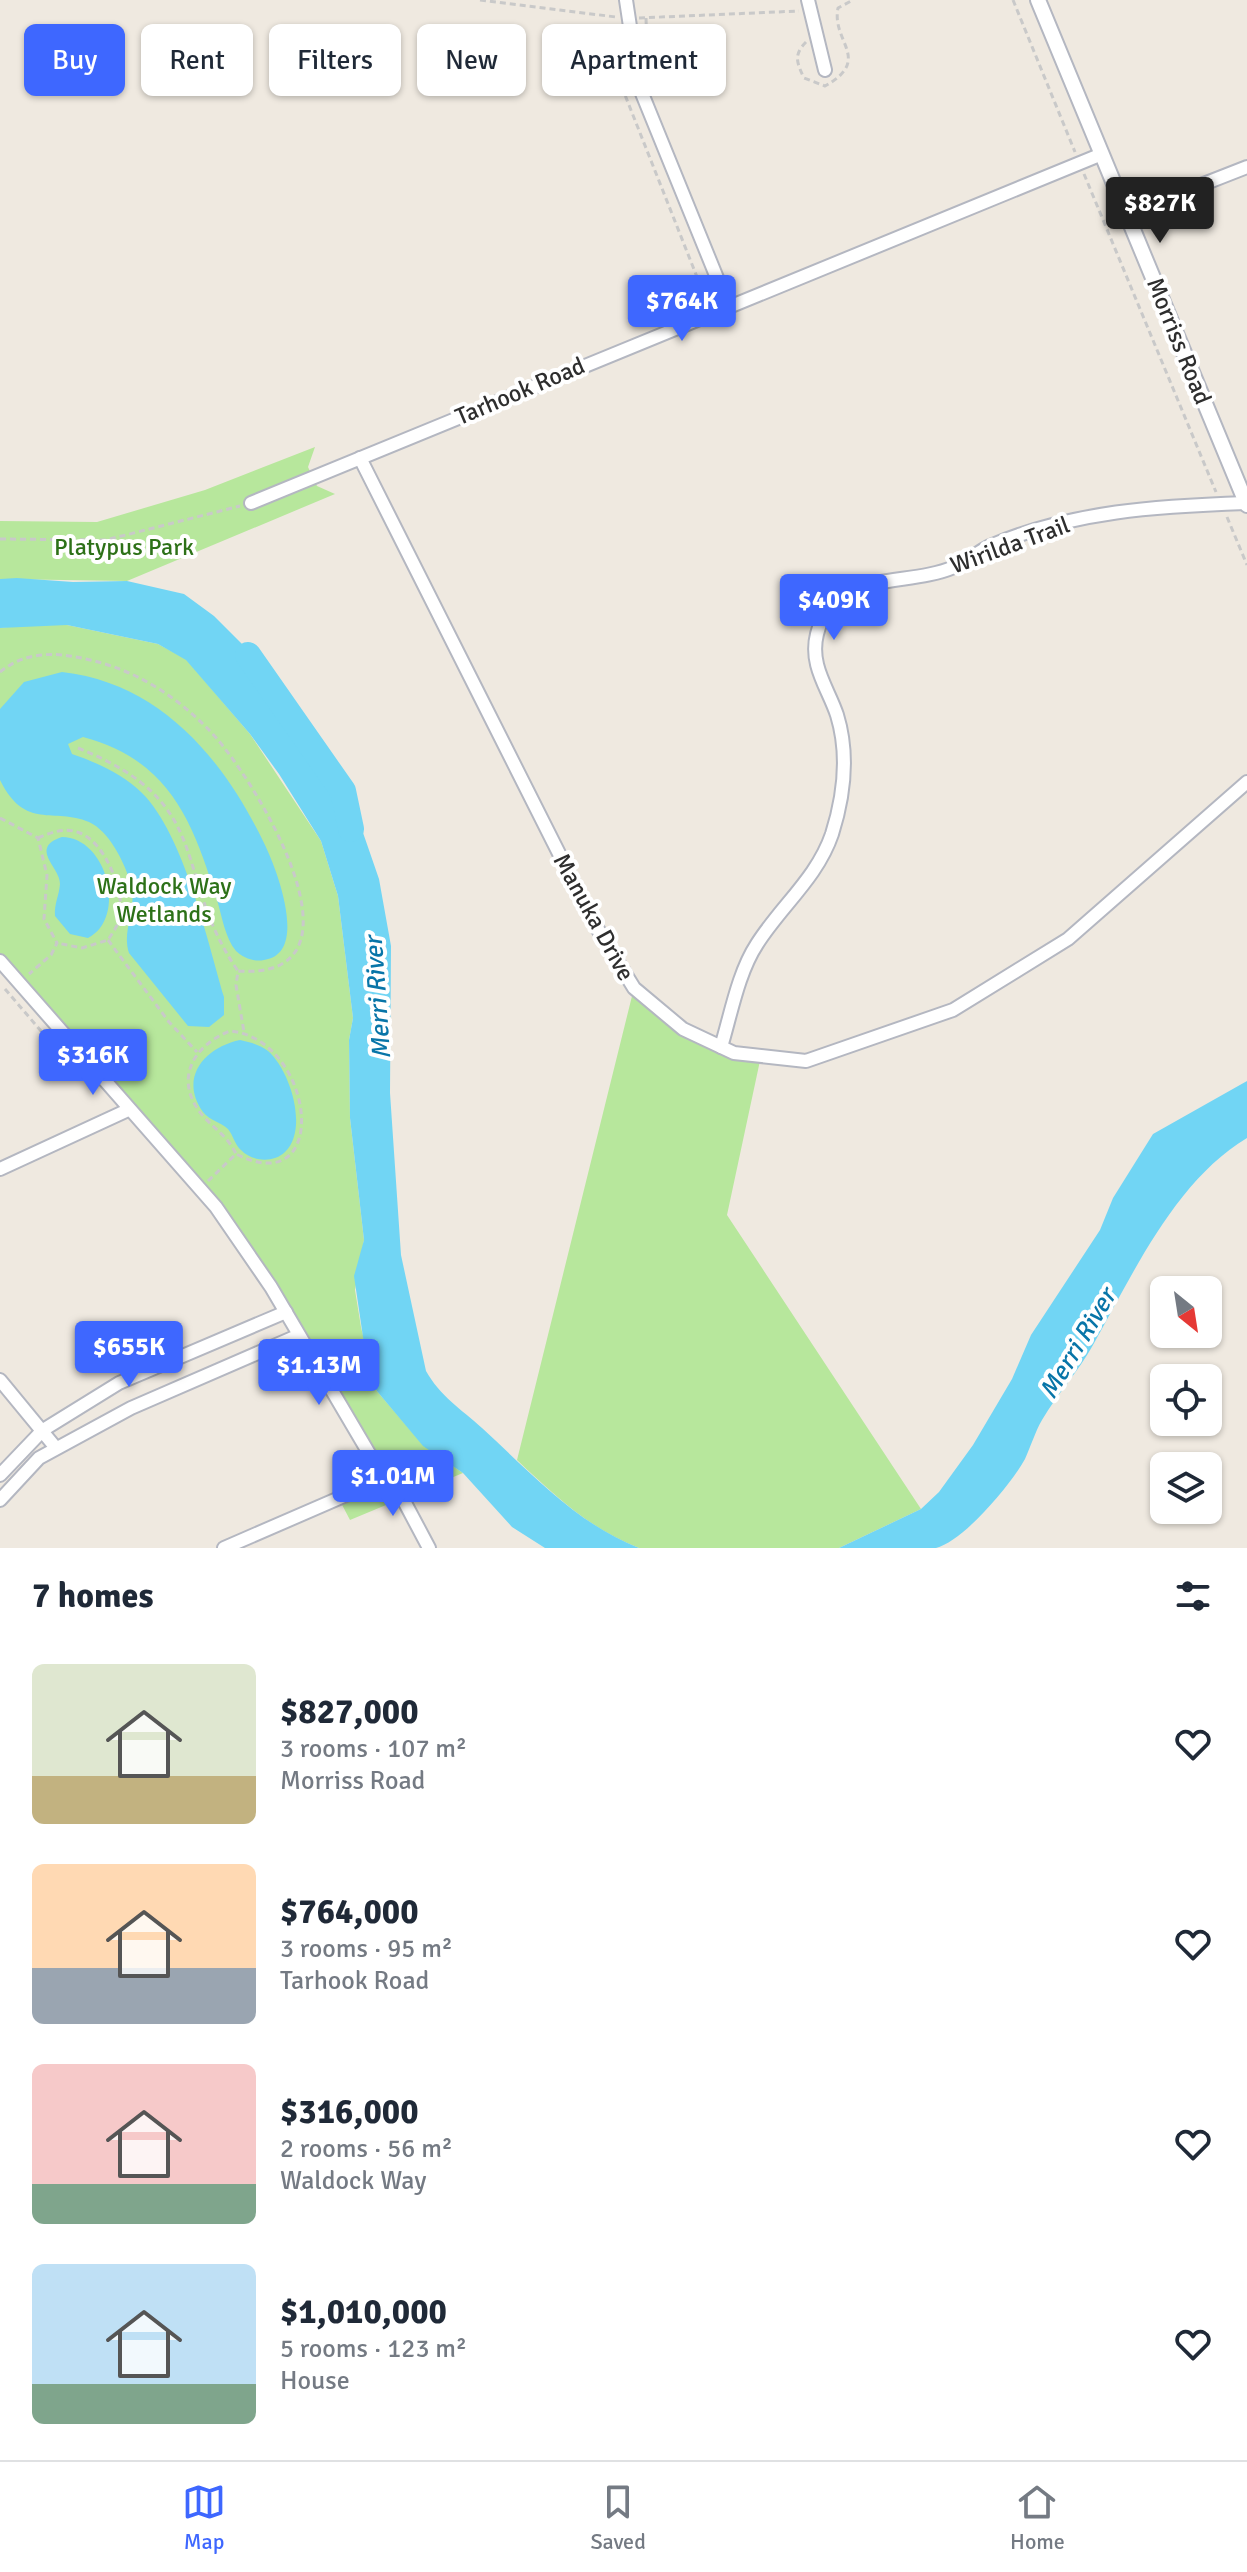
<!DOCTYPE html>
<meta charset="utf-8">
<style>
:root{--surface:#fff;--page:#f2f2f3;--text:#1f2937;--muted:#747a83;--line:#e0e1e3;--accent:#3e67ff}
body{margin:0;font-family:Signika,sans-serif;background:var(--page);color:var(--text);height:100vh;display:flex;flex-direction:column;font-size:30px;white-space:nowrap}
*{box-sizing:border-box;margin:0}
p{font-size:26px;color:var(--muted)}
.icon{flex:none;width:44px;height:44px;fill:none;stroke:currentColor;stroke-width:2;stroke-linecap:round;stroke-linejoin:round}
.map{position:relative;height:1548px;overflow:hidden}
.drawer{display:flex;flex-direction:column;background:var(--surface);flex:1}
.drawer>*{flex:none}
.hud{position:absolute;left:24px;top:24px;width:800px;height:72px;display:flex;gap:16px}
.needle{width:52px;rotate:150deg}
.tools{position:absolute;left:1150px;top:1276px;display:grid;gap:16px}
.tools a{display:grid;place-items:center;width:72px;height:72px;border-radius:12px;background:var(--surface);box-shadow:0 2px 6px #0004;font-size:40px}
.price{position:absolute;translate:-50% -68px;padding:0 18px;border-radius:8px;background:var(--accent);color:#fff;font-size:26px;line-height:52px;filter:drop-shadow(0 2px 4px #0008)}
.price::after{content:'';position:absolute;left:50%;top:48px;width:24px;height:18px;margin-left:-12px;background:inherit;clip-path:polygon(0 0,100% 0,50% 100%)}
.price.active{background:#222;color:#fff}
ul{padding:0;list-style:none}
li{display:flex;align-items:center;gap:24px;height:200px;padding:0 32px}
li span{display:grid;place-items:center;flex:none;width:224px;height:160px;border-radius:12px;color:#555}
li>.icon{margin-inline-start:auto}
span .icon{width:96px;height:96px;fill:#fffc;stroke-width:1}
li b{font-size:34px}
h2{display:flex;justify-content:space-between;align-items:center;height:96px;padding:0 32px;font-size:34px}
.chip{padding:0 28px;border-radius:12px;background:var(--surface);box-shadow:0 2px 6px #0004;font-size:28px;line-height:72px}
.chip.active{background:var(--accent);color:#fff}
.tab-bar{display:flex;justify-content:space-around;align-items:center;height:112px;border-top:2px solid var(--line);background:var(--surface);font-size:22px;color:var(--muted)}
.tab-bar a{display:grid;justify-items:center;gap:4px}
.tab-bar .active{color:var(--accent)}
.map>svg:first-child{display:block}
</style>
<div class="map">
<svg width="1247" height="1548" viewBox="0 0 1247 1548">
<rect width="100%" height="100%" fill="#efe9e0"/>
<!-- green -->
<g fill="#b7e79c">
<path d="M315,447L308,467L317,486L335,494L127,581L0,579V521L97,522L205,490Z"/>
<path d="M32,624L67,625L158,644L186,659L250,734L321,841L338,896L353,1018L349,1040L350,1118L364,1240L355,1290L361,1327L376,1390L423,1445L463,1473L350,1520L339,1499L367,1486L370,1455L216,1207L0,961V628Z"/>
<path d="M634,988L683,1029L761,1056L727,1215L921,1509L839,1548H639C590,1529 555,1496 517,1460Z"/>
</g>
<!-- water -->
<g fill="#71d5f4">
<path d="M17,578L73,582L127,581L184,594L214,616L251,653L274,693L321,755L360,824L379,879L391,946L390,1093L401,1255L426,1371C440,1396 461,1409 482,1428C531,1473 576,1523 639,1548H545L512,1527L463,1473L423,1446L376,1390L368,1371L354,1276L364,1240L350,1118L349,1040L353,1018L338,896L321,841L279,774L250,734L186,660L158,644L67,625L0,628V579Z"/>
<path d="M62,672C160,683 223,758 264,843C276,867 310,954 264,960C254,962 243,958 236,951C225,938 222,916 217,900C193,822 170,760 83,737L68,744L72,754C96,762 124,775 142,793C184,835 207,939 224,997V1015L209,1027L188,1026L129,953C121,929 139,907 130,881C124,862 109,831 89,822C54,807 25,831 0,780V709L24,682Z"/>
<path d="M62,837C107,837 128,918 88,938L70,934L55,916C54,904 59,896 60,884C61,868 28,848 62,837Z"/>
<path d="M240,1040C250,1042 260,1045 268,1051C290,1070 309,1129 285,1152C274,1163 252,1162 241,1150C235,1145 233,1135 228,1129C221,1122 210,1121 203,1112C178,1077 206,1047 240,1040Z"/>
<path d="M1247,1081V1138C1175,1181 1133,1274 1093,1345C1079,1371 1057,1394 1042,1420C1035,1432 1031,1446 1025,1459C1012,1483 964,1541 936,1548C915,1548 864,1548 839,1548L921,1509L939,1492L973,1445L1012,1379L1031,1335L1100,1230L1113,1198L1153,1134Z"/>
</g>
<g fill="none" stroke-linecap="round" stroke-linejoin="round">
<!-- river -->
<path stroke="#71d5f4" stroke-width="26" d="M248,655L343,791L351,829"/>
<!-- minor casing -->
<g stroke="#b4b7c1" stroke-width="16">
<g id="minor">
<path d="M626,0L639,86L728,305"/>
<path d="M808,0L825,70"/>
<path d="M1127,214L1247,167"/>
<path d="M360,458L594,923L634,988L683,1029L734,1053L806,1061L953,1010L1068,939L1247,782"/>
<path d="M251,503L1102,154"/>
<path d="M0,961L216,1207L271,1287L370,1455L373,1472L367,1486L224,1548"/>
<path d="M721,1047C731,1014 738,973 757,944C781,906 817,878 832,834C844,796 849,754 837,715C828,688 809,665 817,634C833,568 906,588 954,567C967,562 978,552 990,546C1072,511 1159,506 1246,503"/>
<path d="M0,1169L128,1110"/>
<path d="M0,1380L56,1448"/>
<path d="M373,1472L395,1484L429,1548"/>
<path d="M0,1475L43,1430L119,1383L286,1312"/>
<path d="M0,1500L39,1458L131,1408L297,1336"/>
</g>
</g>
<!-- tertiary casing -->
<g stroke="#b4b7c1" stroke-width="18">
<path id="tertiary" d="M1038,0L1247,505"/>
</g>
<!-- path -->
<g stroke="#c9c9c9" stroke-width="3" stroke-dasharray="6 4" stroke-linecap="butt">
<path d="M480,0L616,17"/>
<path d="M1013,0L1075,152"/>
<path d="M639,18L799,11"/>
<path d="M646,18L647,46"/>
<path d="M806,42C793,55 797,63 804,78L825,86C873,59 831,42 838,8L853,0"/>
<path d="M623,76L625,95L699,282"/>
<path d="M1084,174L1216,492"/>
<path d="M1227,517L1247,565"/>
<path d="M0,539L106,540L240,506"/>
<path d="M0,672C26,651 55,652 86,659C136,670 175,695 210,731C252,774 380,981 238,971L236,985L244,1032"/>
<path d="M78,748C218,804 170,872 238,971"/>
<path d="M0,818L38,838L47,875L44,919L57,943L51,955L29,974"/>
<path d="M38,838C52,832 65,827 80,833C105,843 122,887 121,913C120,923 113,932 108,940L82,948L57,943"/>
<path d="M108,940L169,1022L197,1052"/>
<path d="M5,989L47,1038"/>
<path d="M208,1181L236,1154C333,1203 315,1039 230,1031C192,1046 173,1081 203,1116C216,1130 228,1137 236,1154"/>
</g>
<!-- minor -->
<use href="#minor" stroke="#fff" stroke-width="12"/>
<!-- tertiary -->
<use href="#tertiary" stroke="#fff" stroke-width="14"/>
</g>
<g text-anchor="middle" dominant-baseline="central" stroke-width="8" stroke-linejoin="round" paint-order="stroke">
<!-- street labels -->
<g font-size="24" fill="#2e2e2e" stroke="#fff">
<text transform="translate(1179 341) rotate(68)">Morriss Road</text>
<text transform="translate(520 391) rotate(-23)">Tarhook Road</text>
<text transform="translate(1010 545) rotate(-20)">Wirilda Trail</text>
<text transform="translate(594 917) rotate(61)">Manuka Drive</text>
</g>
<!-- park labels -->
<g font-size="24" fill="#2d7118" stroke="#fff">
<text x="124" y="547">Platypus Park</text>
<text x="164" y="886">Waldock Way<tspan x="164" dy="28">Wetlands</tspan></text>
</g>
<!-- water labels -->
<g font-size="26" font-style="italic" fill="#0875a8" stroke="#fff">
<text transform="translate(378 998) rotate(-94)">Merri River</text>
<text transform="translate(1078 1344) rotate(-59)">Merri River</text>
</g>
</g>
</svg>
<div class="tools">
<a><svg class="needle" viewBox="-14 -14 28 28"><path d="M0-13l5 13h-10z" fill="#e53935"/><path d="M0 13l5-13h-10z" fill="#747a83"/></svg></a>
<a><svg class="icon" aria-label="locate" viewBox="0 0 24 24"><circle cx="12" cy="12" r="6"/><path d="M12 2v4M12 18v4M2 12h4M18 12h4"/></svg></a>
<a><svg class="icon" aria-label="layers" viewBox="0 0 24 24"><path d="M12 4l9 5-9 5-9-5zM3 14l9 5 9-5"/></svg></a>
</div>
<b class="price active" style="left:1160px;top:245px">$827K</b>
<b class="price" style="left:682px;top:343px">$764K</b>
<b class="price" style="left:834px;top:642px">$409K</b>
<b class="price" style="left:93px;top:1097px">$316K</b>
<b class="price" style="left:129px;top:1389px">$655K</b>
<b class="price" style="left:319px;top:1407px">$1.13M</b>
<b class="price" style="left:393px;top:1518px">$1.01M</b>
<div class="hud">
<a class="chip active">Buy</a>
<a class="chip">Rent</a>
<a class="chip">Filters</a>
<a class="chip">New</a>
<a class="chip">Apartment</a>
</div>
</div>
<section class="drawer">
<h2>7 homes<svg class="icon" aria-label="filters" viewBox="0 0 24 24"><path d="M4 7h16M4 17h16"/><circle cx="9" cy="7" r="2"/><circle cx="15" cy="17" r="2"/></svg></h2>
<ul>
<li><span style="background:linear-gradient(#dfe7d0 70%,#c2b280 0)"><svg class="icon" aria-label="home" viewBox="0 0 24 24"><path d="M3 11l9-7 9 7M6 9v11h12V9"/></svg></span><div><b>$827,000</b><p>3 rooms · 107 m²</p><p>Morriss Road</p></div><svg class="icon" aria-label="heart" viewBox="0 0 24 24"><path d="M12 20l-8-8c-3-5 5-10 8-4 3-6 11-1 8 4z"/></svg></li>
<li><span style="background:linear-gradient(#ffd9b3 65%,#9aa5b1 0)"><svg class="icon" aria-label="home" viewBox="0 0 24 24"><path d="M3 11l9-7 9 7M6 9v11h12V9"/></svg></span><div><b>$764,000</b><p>3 rooms · 95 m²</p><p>Tarhook Road</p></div><svg class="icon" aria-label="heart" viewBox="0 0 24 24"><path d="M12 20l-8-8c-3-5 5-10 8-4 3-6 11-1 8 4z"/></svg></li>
<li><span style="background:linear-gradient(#f6c9c9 75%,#7fa58c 0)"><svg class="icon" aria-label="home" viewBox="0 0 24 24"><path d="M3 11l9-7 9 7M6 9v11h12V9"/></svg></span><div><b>$316,000</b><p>2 rooms · 56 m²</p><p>Waldock Way</p></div><svg class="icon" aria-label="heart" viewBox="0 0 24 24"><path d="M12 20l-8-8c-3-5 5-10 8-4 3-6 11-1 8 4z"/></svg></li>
<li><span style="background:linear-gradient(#bfe0f5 75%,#7fa58c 0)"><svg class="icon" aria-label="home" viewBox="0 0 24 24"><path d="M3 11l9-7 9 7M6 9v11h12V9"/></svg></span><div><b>$1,010,000</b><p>5 rooms · 123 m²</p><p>House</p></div><svg class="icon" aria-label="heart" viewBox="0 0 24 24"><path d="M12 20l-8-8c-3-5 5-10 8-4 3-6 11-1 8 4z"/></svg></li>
</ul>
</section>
<nav class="tab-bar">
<a class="active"><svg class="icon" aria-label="map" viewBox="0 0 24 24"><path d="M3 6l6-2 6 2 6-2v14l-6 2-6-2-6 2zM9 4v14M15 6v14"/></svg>Map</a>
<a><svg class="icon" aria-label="saved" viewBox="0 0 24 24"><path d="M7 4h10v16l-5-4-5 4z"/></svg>Saved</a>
<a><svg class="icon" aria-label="home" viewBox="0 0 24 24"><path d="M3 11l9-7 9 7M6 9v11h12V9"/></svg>Home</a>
</nav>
